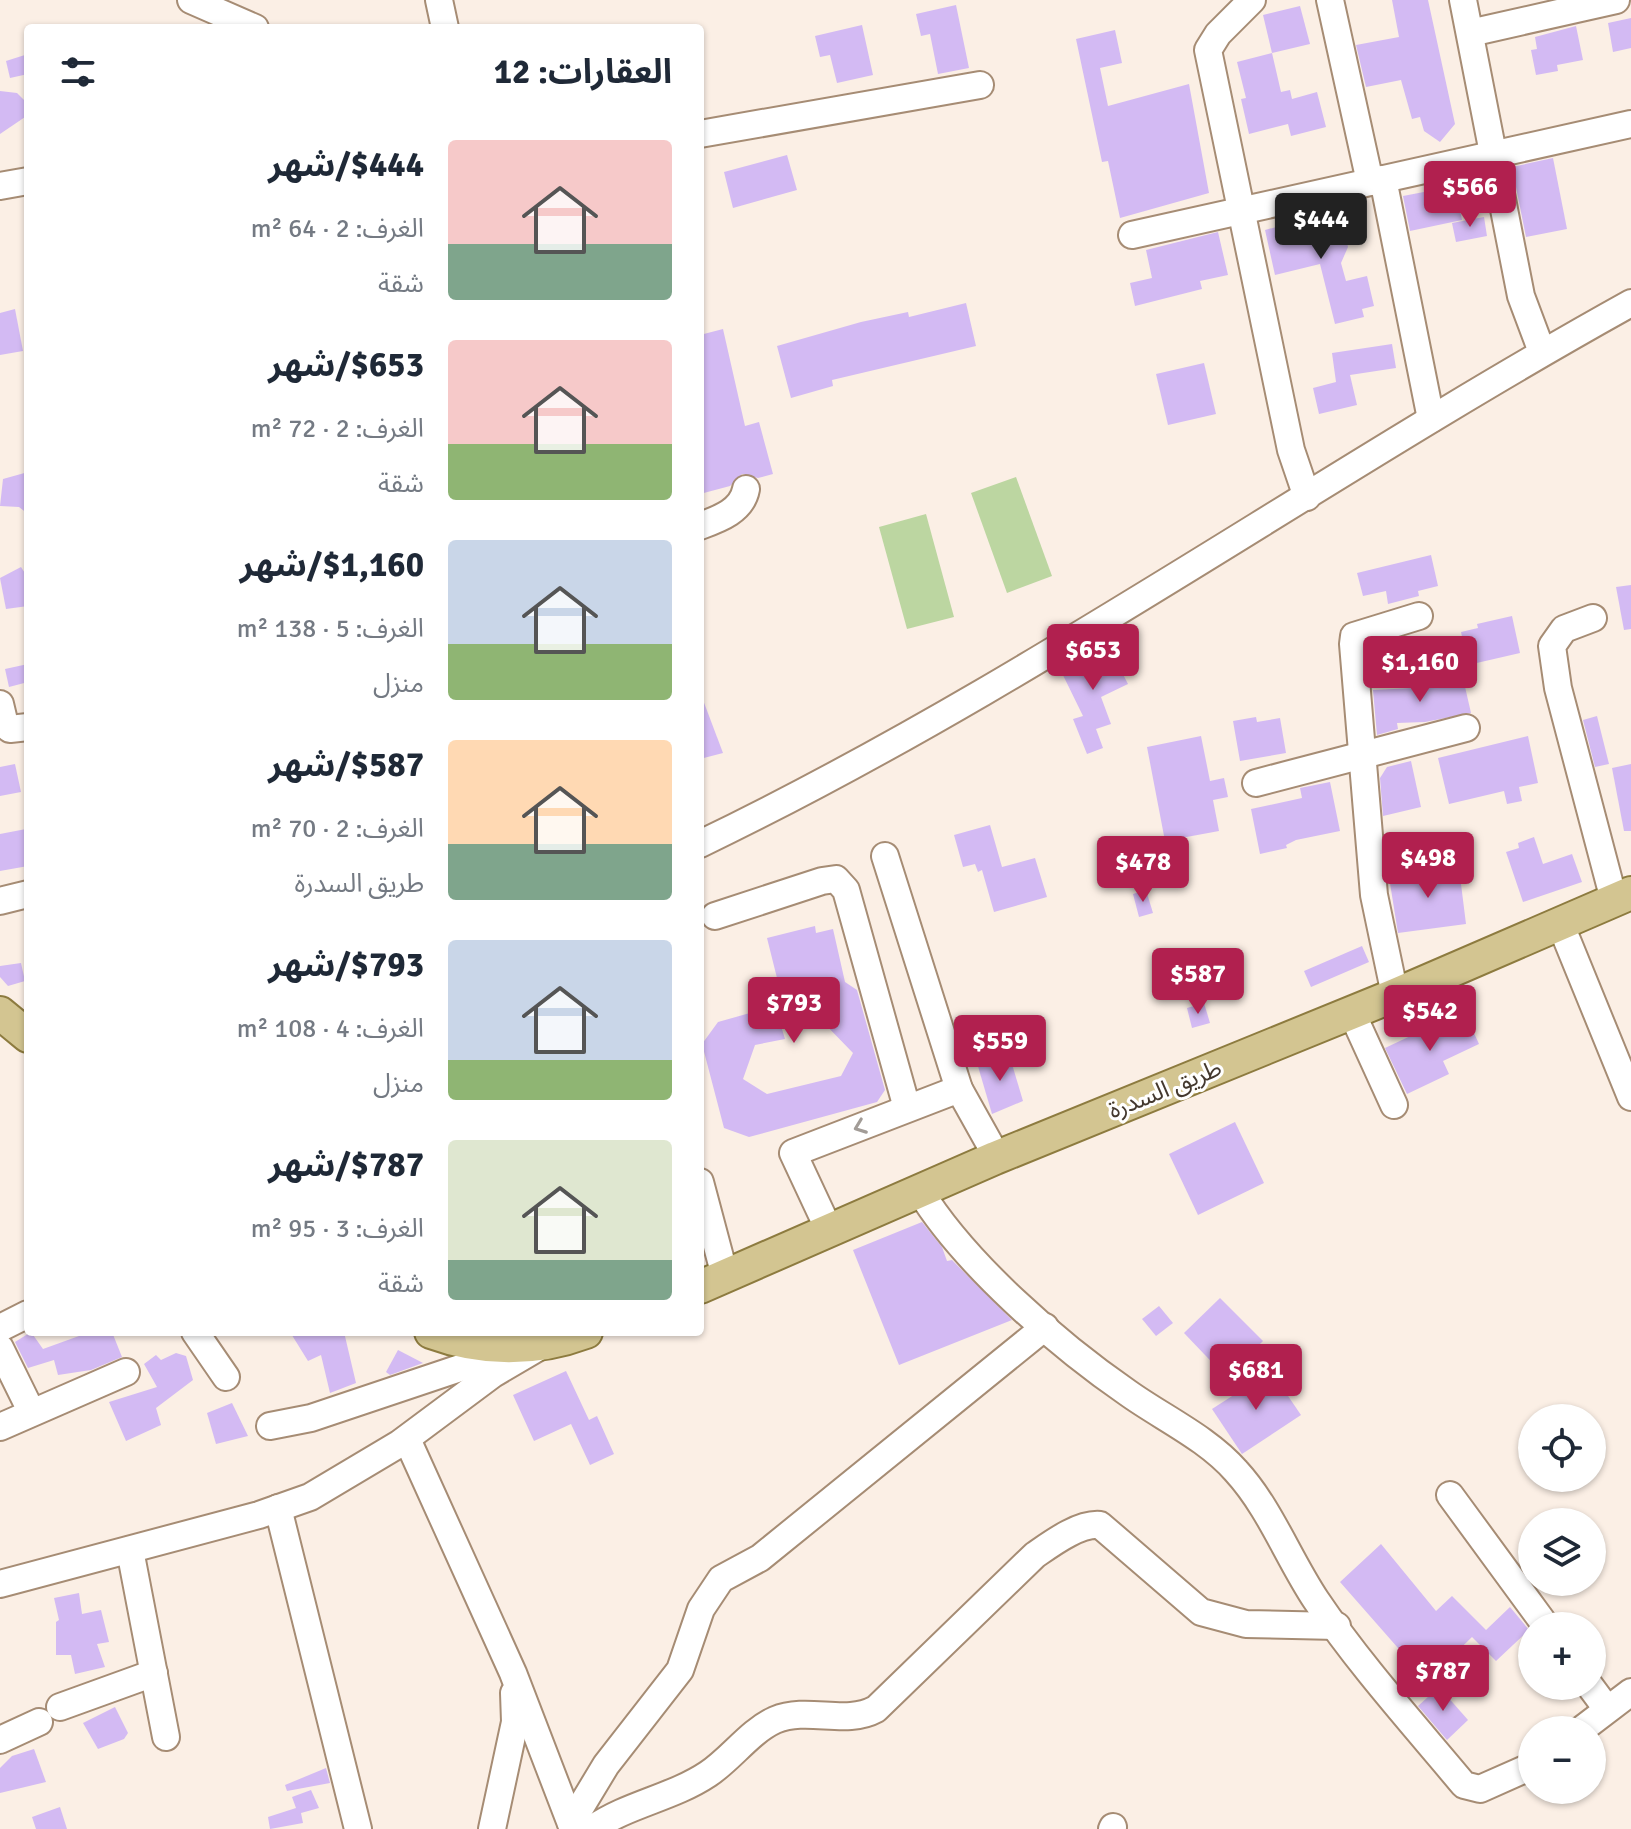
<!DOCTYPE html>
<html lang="ar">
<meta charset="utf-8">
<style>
:root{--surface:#fff;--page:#f2f2f3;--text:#1f2937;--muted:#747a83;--accent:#b1204f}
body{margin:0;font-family:Signika,"Noto Sans Arabic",sans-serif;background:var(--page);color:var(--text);direction:rtl;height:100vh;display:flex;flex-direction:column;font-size:30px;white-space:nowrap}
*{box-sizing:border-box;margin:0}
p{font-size:26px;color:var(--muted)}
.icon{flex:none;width:44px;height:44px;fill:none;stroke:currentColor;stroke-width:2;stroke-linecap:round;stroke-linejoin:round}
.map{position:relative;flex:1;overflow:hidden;direction:ltr}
.sheet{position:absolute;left:24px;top:24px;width:680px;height:1312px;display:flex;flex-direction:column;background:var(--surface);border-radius:8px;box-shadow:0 2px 6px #0004;direction:rtl}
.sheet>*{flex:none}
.buttons{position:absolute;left:1518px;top:1404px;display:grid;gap:16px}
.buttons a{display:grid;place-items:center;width:88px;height:88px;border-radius:50%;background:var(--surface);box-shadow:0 2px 6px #0004;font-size:40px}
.price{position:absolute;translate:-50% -68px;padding:0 18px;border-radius:8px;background:var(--accent);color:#fff;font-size:26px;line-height:52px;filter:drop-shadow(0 2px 4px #0008)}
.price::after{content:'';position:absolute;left:50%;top:48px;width:24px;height:18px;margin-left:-12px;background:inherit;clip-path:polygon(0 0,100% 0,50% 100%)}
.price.selected{background:#222;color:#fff}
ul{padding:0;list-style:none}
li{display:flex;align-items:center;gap:24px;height:200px;padding:0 32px}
li span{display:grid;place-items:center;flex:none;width:224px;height:160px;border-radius:8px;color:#555}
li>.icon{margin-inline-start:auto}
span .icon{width:96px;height:96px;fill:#fffc;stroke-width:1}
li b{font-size:34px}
h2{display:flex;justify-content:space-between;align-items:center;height:96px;padding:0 32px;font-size:34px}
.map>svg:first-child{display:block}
</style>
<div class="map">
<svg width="1631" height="1829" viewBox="0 0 1631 1829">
<rect width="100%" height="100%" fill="#fbefe5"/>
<!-- green -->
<g fill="#bcd6a1">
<path d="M1016,477L1052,576L1007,593L971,493Z"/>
<path d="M926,514L954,617L907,629L879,527Z"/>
</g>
<!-- building -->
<g fill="#d3baf3">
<path d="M1392,0H1428L1455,124L1440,142L1424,131L1420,117L1412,119L1401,80L1366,87L1356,45L1399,37Z"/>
<path d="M956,5L969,68L938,74L930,34L921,36L916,14Z"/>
<path d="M1300,6L1310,44L1272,53L1263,15Z"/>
<path d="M1631,18V48L1613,52L1608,23Z"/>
<path d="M862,25L873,75L837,83L830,55L820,57L815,36Z"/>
<path d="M1576,26L1583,60L1557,65L1558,71L1536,75L1531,50L1537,49L1535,37Z"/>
<path d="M1115,30L1122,63L1100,68L1108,106L1189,84L1209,193L1120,218L1108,161L1102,162L1076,39Z"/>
<path d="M1272,53L1281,92L1290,90L1292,99L1317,92L1326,127L1291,136L1288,124L1249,134L1241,99L1246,98L1237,62Z"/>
<path d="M28,54V74L10,78L6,61Z"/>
<path d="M0,91L17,93L28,104V115L0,134Z"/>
<path d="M787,155L797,190L733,208L724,172Z"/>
<path d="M1553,158L1567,229L1526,237L1512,167Z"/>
<path d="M1455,186L1462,220L1410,231L1403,196Z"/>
<path d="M1332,212L1333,216L1340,214L1348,247L1341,263L1346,281L1367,276L1374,306L1362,309L1364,317L1335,324L1320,264L1275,275L1265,230Z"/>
<path d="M1484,217L1487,236L1456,242L1452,223Z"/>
<path d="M1218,232L1228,275L1200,281L1202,289L1135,306L1130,283L1152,278L1146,250Z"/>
<path d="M966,303L976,346L832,380L833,386L791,398L777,346L861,322L908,312L909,317Z"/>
<path d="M15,309L23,351L0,355V313Z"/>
<path d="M723,329L745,426L759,422L773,474L758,478L742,474L730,486L700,494V335Z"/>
<path d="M1392,344L1396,368L1350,375L1357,405L1319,414L1313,388L1336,382L1332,353Z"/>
<path d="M1204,363L1216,414L1168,425L1156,374Z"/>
<path d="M28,472V514L19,507L0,506L3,479Z"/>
<path d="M1431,555L1438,586L1418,591L1419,596L1388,604L1386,591L1363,596L1357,573Z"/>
<path d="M21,567L28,578V606L6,609L0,578Z"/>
<path d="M1631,585V629L1624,630L1616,587Z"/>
<path d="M1512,616L1520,653L1468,665L1461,632L1478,628L1477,624Z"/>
<path d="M1108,645L1128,684L1101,697L1111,724L1096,729L1103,748L1087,754L1073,719L1083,716L1060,669Z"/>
<path d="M28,664V682L9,687L5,669Z"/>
<path d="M1463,678L1471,713L1425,722L1397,723L1398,729L1377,735L1373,690L1414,688Z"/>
<path d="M700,692L723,753L700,759Z"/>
<path d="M1597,716L1609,764L1595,767L1583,720Z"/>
<path d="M1256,717L1257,722L1280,718L1286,753L1240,761L1233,721Z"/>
<path d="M1201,736L1210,781L1224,778L1228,797L1213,800L1219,831L1165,841L1147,747Z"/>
<path d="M1528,736L1538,783L1519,787L1522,801L1507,804L1504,791L1449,804L1438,758Z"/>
<path d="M1411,761L1421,807L1383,816L1380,778L1387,767Z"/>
<path d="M15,764L21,792L0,796V767Z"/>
<path d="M1631,764V831H1624L1612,768Z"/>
<path d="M1330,782L1340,831L1296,840L1286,845L1287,848L1260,854L1251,809L1302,798L1300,788Z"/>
<path d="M990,825L1002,867L1035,858L1047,897L994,912L982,870L978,872L975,864L963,867L954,835Z"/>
<path d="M26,829L28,866L0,871V834Z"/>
<path d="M1534,837L1543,864L1572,854L1582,882L1523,902L1506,852L1519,848L1518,843Z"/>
<path d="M1459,868L1466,924L1398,933L1389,877Z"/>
<path d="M1146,890L1153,913L1139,917L1133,894Z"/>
<path d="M815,926L816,933L833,929L845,982L857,990L885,1090L877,1102L749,1137L724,1128L702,1044L718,1022L775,1006L785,1039L755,1045L743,1079L767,1094L841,1076L853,1053L820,1019L832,1016L822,980L780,990L767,938Z"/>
<path d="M1362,946L1369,962L1311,987L1304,971Z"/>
<path d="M21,963L25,981L8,986L0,977V966Z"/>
<path d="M1204,1003L1210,1023L1192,1028L1187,1008Z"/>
<path d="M1455,1015L1460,1027L1469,1022L1479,1044L1443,1061L1449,1074L1407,1094L1385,1048Z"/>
<path d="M1009,1054L1023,1101L992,1114L977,1063Z"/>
<path d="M1235,1122L1264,1183L1198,1215L1169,1154Z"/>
<path d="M922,1222L942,1247L947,1261L952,1260L1012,1320L899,1365L853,1250Z"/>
<path d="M1220,1298L1263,1341L1226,1377L1184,1333Z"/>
<path d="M1159,1306L1173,1323L1156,1336L1142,1319Z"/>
<path d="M31,1332L43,1349L79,1336L78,1332H112L122,1357L91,1370L58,1375L54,1360L28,1368L15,1342Z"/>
<path d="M290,1332H344L356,1383L330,1393L321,1355L308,1361Z"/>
<path d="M398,1350L423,1363L390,1375L386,1372Z"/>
<path d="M176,1353L186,1356L193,1380L156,1408L161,1425L126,1441L109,1402L157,1387L144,1364L156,1355L161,1360Z"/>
<path d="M566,1371L589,1420L597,1416L614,1454L590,1465L571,1424L534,1441L513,1395Z"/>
<path d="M1271,1371L1301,1415L1242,1454L1212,1409Z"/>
<path d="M232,1403L248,1436L216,1444L207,1413Z"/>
<path d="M1381,1544L1436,1611L1452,1596L1486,1630L1510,1607L1529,1630L1496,1661L1472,1637L1427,1681L1340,1582Z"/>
<path d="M79,1593L82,1614L101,1610L109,1642L97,1644L105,1667L75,1674L71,1655H56V1622L59,1620L54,1598Z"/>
<path d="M1439,1687L1468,1720L1447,1740L1418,1706Z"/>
<path d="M115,1707L128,1733L124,1739L98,1749L83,1723Z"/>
<path d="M34,1749L46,1782L0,1793V1768L12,1756Z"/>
<path d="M326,1768L330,1783L287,1791L285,1785Z"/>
<path d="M311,1790L319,1808L301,1813L303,1823L270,1829L268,1817L296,1808L292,1797Z"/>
<path d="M60,1807L67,1829H36L32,1817Z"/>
</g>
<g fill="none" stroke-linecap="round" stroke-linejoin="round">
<!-- minor casing -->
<g stroke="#a68c74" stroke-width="30">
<g id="minor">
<path d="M191,0L255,28"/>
<path d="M439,0L445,28"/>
<path d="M1252,0L1218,34L1208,50L1291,450L1307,497"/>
<path d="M1330,0L1370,182"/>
<path d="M1463,0L1521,296L1542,352"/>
<path d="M1470,33L1616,0"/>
<path d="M700,134L980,85"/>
<path d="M1383,179L1431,419"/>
<path d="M0,186L28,181"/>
<path d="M1132,235L1631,124"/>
<path d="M700,526C719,519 742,511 746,489"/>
<path d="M1593,618L1564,629L1552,646L1558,688L1614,900"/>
<path d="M0,704L5,725L10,729L28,727"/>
<path d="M1256,783L1466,728"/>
<path d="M700,844C1024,688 1317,477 1631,303"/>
<path d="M885,856L959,1089L997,1157"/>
<path d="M0,901L28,894"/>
<path d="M715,916L822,881L836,879L846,890L907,1108"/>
<path d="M1560,923L1631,1097"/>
<path d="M1395,995L1374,895L1353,644L1354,636L1419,616"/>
<path d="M1352,1013L1394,1105"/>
<path d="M700,1182L725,1276"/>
<path d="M920,1191C964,1263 1058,1345 1128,1393C1163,1418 1207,1438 1236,1471C1270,1508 1288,1558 1316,1600C1359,1664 1414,1725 1464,1785L1480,1789L1532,1766"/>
<path d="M829,1230L793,1153L959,1089"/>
<path d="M0,1328L28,1314"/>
<path d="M195,1332L226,1377"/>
<path d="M0,1348L31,1411"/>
<path d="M270,1426L311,1418L478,1362"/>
<path d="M0,1427L126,1372"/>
<path d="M407,1439L513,1673L573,1829"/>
<path d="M1450,1495L1546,1626"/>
<path d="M278,1508L358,1829"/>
<path d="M130,1550L166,1737"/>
<path d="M0,1584L259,1515L310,1497L399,1444L493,1374L544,1344"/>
<path d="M1590,1686L1607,1709"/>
<path d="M60,1707L154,1673"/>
<path d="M1581,1730L1631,1692"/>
<path d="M0,1740L39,1722"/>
<path d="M571,1823L606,1765L680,1670L701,1609L721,1579L760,1558L1045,1327"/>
<path d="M492,1829L515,1722L514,1693"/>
<path d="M592,1829C628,1804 672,1798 708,1774C732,1758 749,1732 775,1720C809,1706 845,1726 876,1709L1035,1555C1051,1544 1079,1523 1100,1525L1201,1612L1246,1624L1337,1626"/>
<path d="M1112,1829L1113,1827"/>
</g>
</g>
<!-- major casing -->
<g stroke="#8d7b3f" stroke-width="36">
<g id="major">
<path d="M0,1013L28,1036"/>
<path d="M700,1287L995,1158L1395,995L1631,893"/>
<path d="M431,1332C483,1351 535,1351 586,1332"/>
</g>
</g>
<!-- minor -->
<use href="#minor" stroke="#fff" stroke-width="26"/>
<!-- major -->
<use href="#major" stroke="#d3c591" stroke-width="32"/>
</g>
<!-- one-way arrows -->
<defs><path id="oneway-chevron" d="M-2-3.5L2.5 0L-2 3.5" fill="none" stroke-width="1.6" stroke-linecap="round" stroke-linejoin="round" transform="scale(2)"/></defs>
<use stroke="#a29c97" href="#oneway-chevron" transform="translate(860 1127) rotate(159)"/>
<g text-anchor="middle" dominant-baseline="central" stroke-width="6" stroke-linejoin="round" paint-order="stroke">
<!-- street labels -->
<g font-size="24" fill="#44392f" stroke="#fff">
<text transform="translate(1165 1089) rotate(-22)">طريق السدرة</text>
</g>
</g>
</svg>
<div class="buttons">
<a><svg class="icon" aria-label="locate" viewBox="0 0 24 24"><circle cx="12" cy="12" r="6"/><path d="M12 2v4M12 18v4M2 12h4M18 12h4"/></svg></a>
<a><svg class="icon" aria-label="layers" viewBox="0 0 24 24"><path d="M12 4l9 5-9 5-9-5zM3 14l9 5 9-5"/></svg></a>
<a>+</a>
<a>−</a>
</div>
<b class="price" style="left:1470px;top:229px">$566</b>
<b class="price selected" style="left:1321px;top:261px">$444</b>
<b class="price" style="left:1093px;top:692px">$653</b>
<b class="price" style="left:1420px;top:704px">$1,160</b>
<b class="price" style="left:1428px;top:900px">$498</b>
<b class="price" style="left:1143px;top:904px">$478</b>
<b class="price" style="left:1198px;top:1016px">$587</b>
<b class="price" style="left:794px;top:1045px">$793</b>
<b class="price" style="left:1430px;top:1053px">$542</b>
<b class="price" style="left:1000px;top:1083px">$559</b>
<b class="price" style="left:1256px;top:1412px">$681</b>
<b class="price" style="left:1443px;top:1713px">$787</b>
<section class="sheet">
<h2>العقارات: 12<svg class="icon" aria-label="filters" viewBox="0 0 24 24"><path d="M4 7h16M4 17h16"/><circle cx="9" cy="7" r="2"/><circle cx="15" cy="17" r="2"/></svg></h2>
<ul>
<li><span style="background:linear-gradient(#f6c9c9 65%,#7fa58c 0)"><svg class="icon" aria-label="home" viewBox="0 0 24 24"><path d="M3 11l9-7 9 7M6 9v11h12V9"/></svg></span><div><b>$444/شهر</b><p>الغرف: 2 · 64 m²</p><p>شقة</p></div></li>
<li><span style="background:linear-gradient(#f6c9c9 65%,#8fb573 0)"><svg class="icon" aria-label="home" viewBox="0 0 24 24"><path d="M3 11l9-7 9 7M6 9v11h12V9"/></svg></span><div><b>$653/شهر</b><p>الغرف: 2 · 72 m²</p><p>شقة</p></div></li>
<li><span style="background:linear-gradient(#c9d6e8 65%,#8fb573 0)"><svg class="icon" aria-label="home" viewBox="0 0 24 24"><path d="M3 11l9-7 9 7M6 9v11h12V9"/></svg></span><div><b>$1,160/شهر</b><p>الغرف: 5 · 138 m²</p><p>منزل</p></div></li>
<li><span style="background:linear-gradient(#ffd9b3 65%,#7fa58c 0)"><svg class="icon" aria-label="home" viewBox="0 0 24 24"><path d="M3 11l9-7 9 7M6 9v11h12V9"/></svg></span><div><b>$587/شهر</b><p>الغرف: 2 · 70 m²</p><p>طريق السدرة</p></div></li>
<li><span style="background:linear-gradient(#c9d6e8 75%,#8fb573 0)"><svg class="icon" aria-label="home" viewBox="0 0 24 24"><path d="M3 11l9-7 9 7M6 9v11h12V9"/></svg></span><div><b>$793/شهر</b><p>الغرف: 4 · 108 m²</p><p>منزل</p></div></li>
<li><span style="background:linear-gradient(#dfe7d0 75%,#7fa58c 0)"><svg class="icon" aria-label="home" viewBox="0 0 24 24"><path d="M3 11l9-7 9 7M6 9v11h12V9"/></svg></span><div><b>$787/شهر</b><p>الغرف: 3 · 95 m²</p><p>شقة</p></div></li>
</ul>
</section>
</div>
